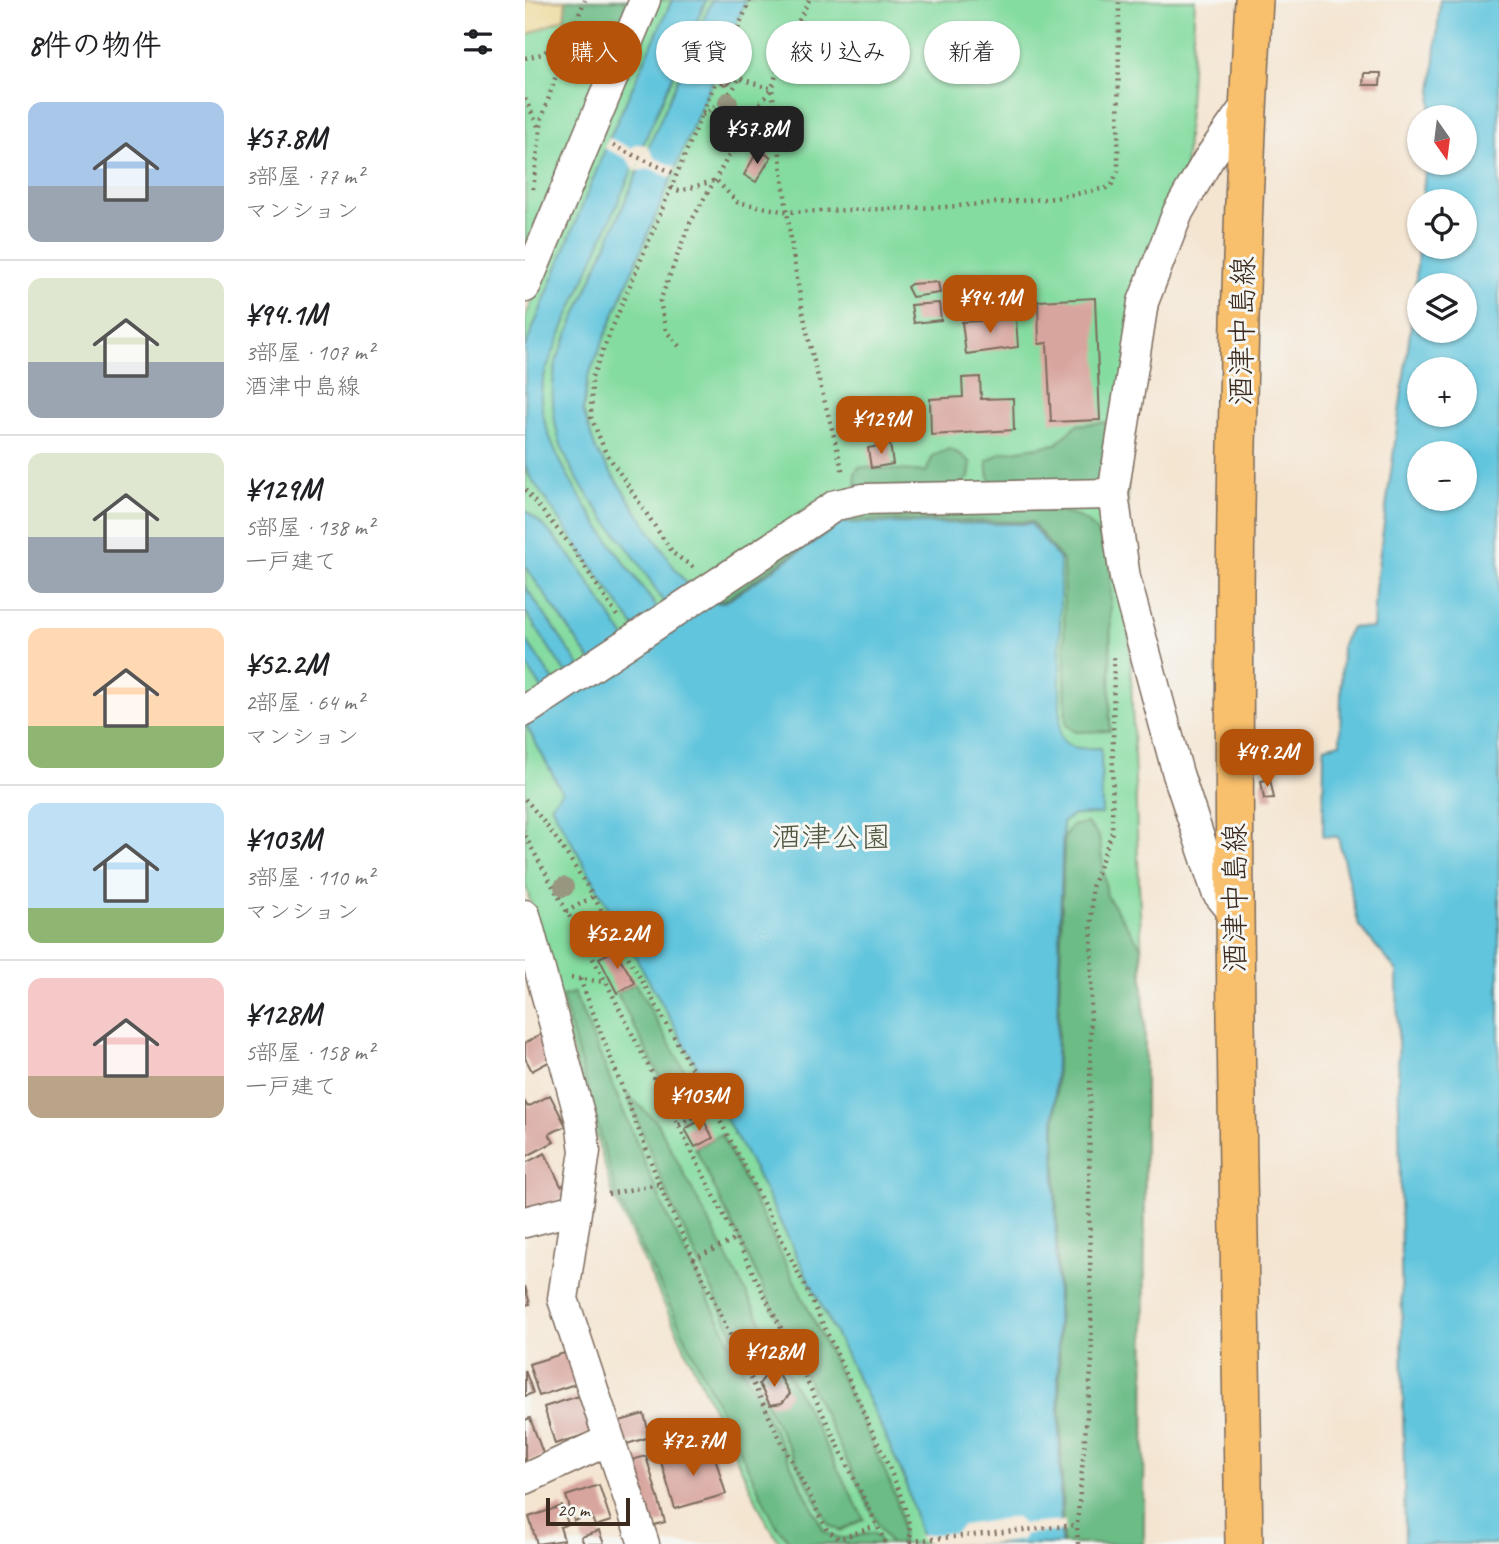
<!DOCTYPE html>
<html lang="ja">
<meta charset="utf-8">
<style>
:root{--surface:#fff;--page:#f6f6f6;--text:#202124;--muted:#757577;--line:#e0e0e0;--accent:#b45309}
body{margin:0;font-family:Caveat,"Klee One",sans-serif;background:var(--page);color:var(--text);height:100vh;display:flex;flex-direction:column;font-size:26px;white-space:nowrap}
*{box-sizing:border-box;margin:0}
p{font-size:23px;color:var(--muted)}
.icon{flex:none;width:38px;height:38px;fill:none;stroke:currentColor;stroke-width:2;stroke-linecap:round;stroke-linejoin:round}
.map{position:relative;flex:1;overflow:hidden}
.drawer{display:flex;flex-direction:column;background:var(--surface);width:525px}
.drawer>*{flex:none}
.guide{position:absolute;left:21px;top:21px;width:665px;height:63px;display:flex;gap:14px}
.needle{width:46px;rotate:166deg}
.controls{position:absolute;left:882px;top:105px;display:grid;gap:14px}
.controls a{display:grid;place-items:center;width:70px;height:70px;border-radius:50%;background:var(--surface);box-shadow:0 2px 5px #0004;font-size:35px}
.scale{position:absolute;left:21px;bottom:18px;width:84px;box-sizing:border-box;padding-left:7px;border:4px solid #3b2a1e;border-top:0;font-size:19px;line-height:24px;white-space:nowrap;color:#3b2a1e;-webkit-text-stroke:5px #f6f6f2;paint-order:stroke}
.price{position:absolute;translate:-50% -60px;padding:0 16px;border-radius:14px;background:var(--accent);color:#fff;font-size:23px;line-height:46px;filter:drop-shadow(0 2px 4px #0008)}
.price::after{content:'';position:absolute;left:50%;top:42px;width:21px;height:16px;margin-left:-10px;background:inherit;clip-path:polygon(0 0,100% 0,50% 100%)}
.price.active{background:#222;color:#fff}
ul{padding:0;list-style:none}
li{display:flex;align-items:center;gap:21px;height:175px;padding:0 28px}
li+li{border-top:2px solid var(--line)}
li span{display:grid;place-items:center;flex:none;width:196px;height:140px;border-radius:14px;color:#555}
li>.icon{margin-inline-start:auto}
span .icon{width:84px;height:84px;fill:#fffc;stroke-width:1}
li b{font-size:30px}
h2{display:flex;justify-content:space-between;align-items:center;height:84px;padding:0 28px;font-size:30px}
.pill{padding:0 24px;border-radius:32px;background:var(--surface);box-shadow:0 2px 5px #0004;font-size:24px;line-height:63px}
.pill.active{background:var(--accent);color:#fff}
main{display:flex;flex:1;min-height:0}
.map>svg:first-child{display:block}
</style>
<main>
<section class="drawer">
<h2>8件の物件<svg class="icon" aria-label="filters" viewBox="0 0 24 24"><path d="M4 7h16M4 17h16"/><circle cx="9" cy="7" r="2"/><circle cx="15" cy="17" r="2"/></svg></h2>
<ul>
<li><span style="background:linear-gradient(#a9c7e8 60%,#9aa5b1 0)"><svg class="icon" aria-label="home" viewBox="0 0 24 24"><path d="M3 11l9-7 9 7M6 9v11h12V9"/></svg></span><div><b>¥57.8M</b><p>3部屋 · 77 m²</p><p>マンション</p></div></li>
<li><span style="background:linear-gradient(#dfe7d0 60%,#9aa5b1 0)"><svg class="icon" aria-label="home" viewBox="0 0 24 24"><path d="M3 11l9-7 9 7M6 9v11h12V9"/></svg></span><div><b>¥94.1M</b><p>3部屋 · 107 m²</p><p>酒津中島線</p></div></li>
<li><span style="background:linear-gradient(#dfe7d0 60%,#9aa5b1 0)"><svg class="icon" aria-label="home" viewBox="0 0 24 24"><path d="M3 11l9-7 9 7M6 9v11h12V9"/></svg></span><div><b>¥129M</b><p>5部屋 · 138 m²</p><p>一戸建て</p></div></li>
<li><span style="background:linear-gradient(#ffd9b3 70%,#8fb573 0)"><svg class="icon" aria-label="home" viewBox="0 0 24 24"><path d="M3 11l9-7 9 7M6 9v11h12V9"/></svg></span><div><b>¥52.2M</b><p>2部屋 · 64 m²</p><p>マンション</p></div></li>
<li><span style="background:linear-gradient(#bfe0f5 75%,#8fb573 0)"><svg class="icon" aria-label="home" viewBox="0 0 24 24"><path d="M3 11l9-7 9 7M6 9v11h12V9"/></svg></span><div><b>¥103M</b><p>3部屋 · 110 m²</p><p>マンション</p></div></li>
<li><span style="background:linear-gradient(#f6c9c9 70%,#b9a48a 0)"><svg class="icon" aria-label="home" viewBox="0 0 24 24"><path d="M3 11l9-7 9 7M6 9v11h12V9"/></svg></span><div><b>¥128M</b><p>5部屋 · 158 m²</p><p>一戸建て</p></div></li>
</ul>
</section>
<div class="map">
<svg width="974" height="1544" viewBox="0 0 974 1544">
<rect width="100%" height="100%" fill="#f6f6f2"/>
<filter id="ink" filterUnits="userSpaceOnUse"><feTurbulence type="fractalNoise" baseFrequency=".0143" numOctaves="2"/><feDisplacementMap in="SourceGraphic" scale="14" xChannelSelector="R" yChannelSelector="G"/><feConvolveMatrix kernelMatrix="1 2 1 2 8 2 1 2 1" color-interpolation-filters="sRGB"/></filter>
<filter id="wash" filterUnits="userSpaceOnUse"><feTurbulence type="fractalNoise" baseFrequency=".00686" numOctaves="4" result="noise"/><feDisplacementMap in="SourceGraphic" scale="28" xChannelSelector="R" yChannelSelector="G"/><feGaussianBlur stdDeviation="1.57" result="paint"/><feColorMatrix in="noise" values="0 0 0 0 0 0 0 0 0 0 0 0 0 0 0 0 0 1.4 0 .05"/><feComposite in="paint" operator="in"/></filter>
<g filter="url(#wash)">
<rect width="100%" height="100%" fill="#f4e5d1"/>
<!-- green -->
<g fill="#85dca0" stroke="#60835f" stroke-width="2">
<path d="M0,0H107L0,249Z"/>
<path d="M131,0H670L660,175L601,369L604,623L620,1042L619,1544H256L242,1523L88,1195L0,883V318Z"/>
</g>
<!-- forest -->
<g fill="#6cbc86" stroke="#547352" stroke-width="2">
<path d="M41,0H107L82,59L39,18Z"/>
<path d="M594,421L585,486L473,490L464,477L462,461L476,453L531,444L552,425Z"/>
<path d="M424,449L437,455L446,463L444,478L426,490L331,486L330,473L334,467L401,472L408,456Z"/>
<path d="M330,507C372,508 534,500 562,522C575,532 580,548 586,563L585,731L551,732L541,725L538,561L507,522L317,520L202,599L193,602L190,599Z"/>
<path d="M562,823L574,837L582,896L616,947L620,1042L619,1544H538L530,1129L539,838L546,826Z"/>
<path d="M110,983L178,1103L158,1122L92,993Z"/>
<path d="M49,993L143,1218L299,1531C322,1544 324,1536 348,1533L354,1538L355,1544H267L250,1524L92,1196L37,996Z"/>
<path d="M102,1094L132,1122L339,1519L315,1531L304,1525L245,1412L145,1201Z"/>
<path d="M196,1134C244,1230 293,1325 337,1423C353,1460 382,1503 376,1544H365L354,1527L170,1148Z"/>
</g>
<!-- sand -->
<path fill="#eeda9e" stroke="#94825e" stroke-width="2" d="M0,0H41L39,18L0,36Z"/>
<!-- water -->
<g fill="#60c5dd" stroke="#4e787e" stroke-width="2" fill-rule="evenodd">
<path d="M147,0H181L40,324C32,346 17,371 16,395C14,458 109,574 146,627L152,623C137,600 122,574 105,551C58,490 13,442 32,359L187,0H221L63,377L58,411L71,450L151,570L167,590L193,603L202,601L317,523L506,524L535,560V736C542,752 561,748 576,748L577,814L549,815L538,822L529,1128L536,1544H407L395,1535L380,1480L352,1418L230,1171L26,805L37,792L0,723L27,704L0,663V638L39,696L51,689L0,611V586L65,681L75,674L0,566V510C47,545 76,604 109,652L110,628L5,477L0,465V348L85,137Z"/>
<path d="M915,0H974V1544H880L872,971L834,926L813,837L798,836L799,747L815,743L817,644L826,627L848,628L850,589L889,303L894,237V247H940V201H897L901,163H940V117H905ZM894,285H940V331H894ZM940,369V415H894V369ZM940,453V499H894V453Z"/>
</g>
<!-- pier -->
<g fill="#f4e5d1">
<path d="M84,138L106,148L112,144L122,145L110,171L102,159L79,148Z"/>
<path d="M122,145L130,158L151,167L146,178L126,169L111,171Z"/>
<path d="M491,1517L498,1524L540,1521V1531L500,1534L497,1540L466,1544H402L392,1536L430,1532L438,1525Z"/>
</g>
<g id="blocks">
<!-- building -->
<g fill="#d8a59e">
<path d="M204,56L217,62L206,82L200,85L195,82L194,76Z"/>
<path d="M839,73H856L855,85H838Z"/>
<path d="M233,150L246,157L231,182L219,175Z"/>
<path d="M413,282L415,293L387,297L382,287L386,284Z"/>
<path d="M570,298L575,420L526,422L522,343L514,344L513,301Z"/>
<path d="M414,303L416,320L389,323L386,305Z"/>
<path d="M491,319L493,347L441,354L437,322Z"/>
<path d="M455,377L456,399L488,398L489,430L406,435L405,399L438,397L437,378Z"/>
<path d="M334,416H360L363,438L339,439Z"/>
<path d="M365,444L368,464L346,468L343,448Z"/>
<path d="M745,779L749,798L739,799L736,781Z"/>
<path d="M90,950L110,983L92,993L74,958Z"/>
<path d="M18,1033L31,1058L7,1071L0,1058V1043Z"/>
<path d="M25,1095L41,1126L24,1134L29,1142L0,1157V1102L3,1107Z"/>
<path d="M178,1119L188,1138L170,1147L160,1129Z"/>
<path d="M20,1153L36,1186L43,1183L48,1193L0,1215V1163Z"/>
<path d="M0,1286L5,1304L0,1305Z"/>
<path d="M46,1351L56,1382L14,1396L4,1364Z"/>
<path d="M0,1370L8,1393L0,1396Z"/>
<path d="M253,1373L265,1394L257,1403L245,1405L234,1384L241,1375Z"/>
<path d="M54,1396L66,1433L30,1444L19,1407Z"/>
<path d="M119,1414L125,1437L95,1446L88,1423Z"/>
<path d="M5,1418L19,1456L0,1463V1420Z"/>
<path d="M187,1447L201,1494L150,1509L136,1462Z"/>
<path d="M121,1456L140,1522L122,1527L103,1461Z"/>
<path d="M74,1485L86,1521L70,1526L66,1515L49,1521L41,1496Z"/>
<path d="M37,1506L43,1524L35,1527L39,1540L12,1544L4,1517Z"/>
<path d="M74,1531L79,1544H59L56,1537Z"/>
</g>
</g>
</g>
<g filter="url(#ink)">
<use href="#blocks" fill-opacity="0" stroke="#7c6b5d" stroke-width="2"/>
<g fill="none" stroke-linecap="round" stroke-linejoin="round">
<!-- minor casing -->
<g stroke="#7c6b5d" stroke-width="33">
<g id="minor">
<path d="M0,287L120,0"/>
<path d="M0,711L311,505L338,499L588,494"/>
<path d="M709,913L692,892L653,774L600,578L588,494L618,302L653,212L683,160L725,100"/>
<path d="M0,915L56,1121L60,1151L38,1299L119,1544"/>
<path d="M0,1222L50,1209"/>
<path d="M0,1479L84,1440"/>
</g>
</g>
<!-- major casing -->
<g stroke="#7c6b5d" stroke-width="40">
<path id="major" d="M719,1544C711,1030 698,514 729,0"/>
</g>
<!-- path -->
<g stroke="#7c6b5d" stroke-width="4.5" stroke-dasharray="2 5" stroke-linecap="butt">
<path d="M284,0L256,57L247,89C258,176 266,264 286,349C296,391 309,432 318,474"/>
<path d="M0,58L17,54L43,35"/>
<path d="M0,99L14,128"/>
<path d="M177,115C214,93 226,69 214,27"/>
<path d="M88,146L151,174"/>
<path d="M146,188L155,191L191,180L212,202L262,212L420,207L531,198L581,188L587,184L593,171L594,0"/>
<path d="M8,189L17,118L40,48L60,0"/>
<path d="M154,346L141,331L135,301L164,225L233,105L247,89L213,78"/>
<path d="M0,490L47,547L92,616"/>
<path d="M168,567L149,554L139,540L80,451L66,417L67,378L85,333L225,0"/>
<path d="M0,799C48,854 83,923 120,986C201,1127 276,1271 342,1420C355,1449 390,1515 385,1544"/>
<path d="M0,836L81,982L259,1334L361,1544"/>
<path d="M41,912L67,897"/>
<path d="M60,946L86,930"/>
<path d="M46,978L81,982"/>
<path d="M55,979L140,1198L251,1431L302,1530L314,1539L351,1526"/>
<path d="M154,1125L188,1107"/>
<path d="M83,1194L134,1184"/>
<path d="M168,1259L211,1239"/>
<path d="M386,1541L552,1525"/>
<path d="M553,1544L552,1525L567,1360L564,1203L567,887L587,832L589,653"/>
</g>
<!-- minor -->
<use href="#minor" stroke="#fff" stroke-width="30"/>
<!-- major -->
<use href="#major" stroke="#f8bf6c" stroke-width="37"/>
</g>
<!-- trees -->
<g fill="#999680">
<circle cx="203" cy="102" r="10"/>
<circle cx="39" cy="887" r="10"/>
</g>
</g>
<g text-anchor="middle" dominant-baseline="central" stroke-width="6" stroke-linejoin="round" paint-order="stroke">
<!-- street labels -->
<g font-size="30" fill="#3b2a1e" stroke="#f6f6f2">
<text transform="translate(717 331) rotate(-89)">酒津中島線</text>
<text transform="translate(710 898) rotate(-90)">酒津中島線</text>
</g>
<!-- park labels -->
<g font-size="30" fill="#4e563e" stroke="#f6f6f2">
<text x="306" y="837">酒津公園</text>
</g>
</g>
</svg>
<div class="controls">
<a><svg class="needle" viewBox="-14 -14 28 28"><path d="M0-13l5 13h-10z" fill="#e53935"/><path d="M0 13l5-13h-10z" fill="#757577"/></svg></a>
<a><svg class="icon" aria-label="locate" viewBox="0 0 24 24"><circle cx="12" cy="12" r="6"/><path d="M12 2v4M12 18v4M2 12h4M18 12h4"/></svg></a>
<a><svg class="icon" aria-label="layers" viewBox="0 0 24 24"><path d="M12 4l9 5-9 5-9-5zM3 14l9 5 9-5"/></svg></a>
<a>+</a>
<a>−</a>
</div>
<div class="scale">20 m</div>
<b class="price active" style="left:232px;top:166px">¥57.8M</b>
<b class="price" style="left:465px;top:335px">¥94.1M</b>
<b class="price" style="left:356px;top:456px">¥129M</b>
<b class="price" style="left:742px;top:789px">¥49.2M</b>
<b class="price" style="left:92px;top:971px">¥52.2M</b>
<b class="price" style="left:174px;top:1133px">¥103M</b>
<b class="price" style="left:249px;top:1389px">¥128M</b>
<b class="price" style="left:168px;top:1478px">¥72.7M</b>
<div class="guide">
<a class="pill active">購入</a>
<a class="pill">賃貸</a>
<a class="pill">絞り込み</a>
<a class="pill">新着</a>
</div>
</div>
</main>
